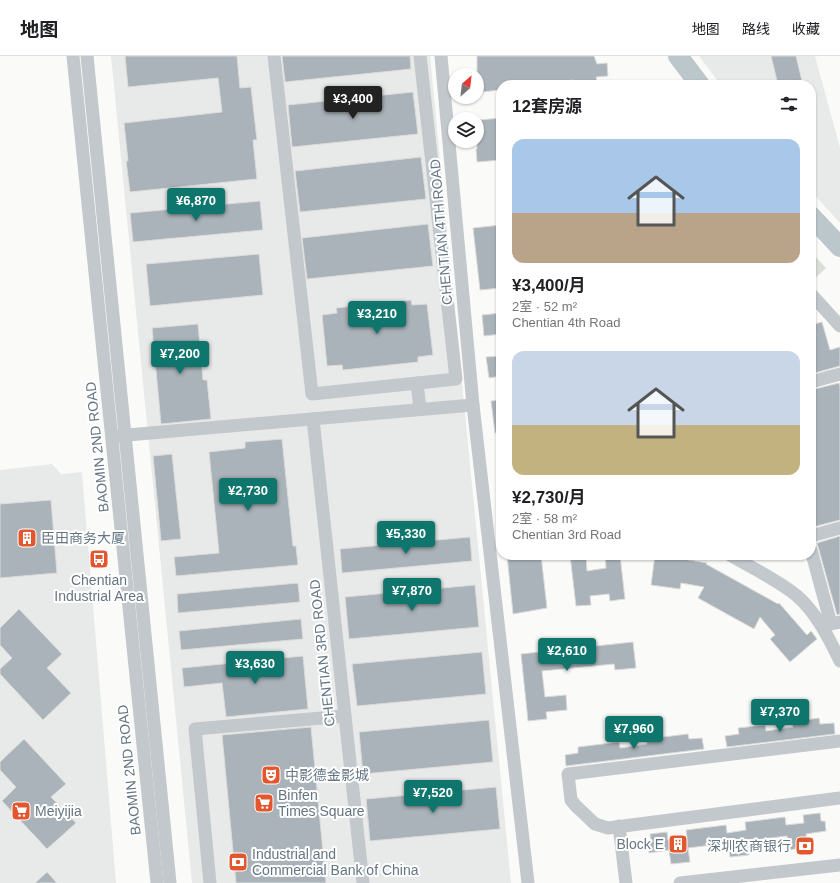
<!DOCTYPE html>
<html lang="zh">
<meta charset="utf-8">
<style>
:root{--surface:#fff;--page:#f2f2f2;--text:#202124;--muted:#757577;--line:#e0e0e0;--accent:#0f766e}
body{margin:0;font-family:Helvetica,"Noto Sans SC",sans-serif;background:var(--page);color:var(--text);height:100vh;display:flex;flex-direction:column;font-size:15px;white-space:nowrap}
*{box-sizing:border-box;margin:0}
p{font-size:13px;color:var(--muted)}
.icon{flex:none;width:22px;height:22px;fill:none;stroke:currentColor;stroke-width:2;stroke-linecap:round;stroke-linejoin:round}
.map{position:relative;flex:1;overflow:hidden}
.details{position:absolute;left:496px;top:24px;width:320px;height:480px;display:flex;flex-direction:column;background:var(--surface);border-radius:16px;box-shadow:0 1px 3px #0004}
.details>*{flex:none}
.needle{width:26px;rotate:28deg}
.controls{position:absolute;left:448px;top:12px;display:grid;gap:8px}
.controls a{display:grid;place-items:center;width:36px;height:36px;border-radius:50%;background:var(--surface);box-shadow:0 1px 3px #0004;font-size:20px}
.price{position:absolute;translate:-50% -34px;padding:0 9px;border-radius:4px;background:var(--accent);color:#fff;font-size:13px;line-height:26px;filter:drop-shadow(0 1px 2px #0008)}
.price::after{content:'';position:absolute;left:50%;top:24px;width:12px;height:9px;margin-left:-6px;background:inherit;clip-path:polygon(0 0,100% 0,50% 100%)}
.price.current{background:#222;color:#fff}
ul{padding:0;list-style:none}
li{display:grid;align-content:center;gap:8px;height:212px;padding:0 16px}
li span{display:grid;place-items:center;height:124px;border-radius:12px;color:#555}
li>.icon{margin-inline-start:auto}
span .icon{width:72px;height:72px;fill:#fffc;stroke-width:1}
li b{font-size:17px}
h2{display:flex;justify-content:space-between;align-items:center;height:48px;padding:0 16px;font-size:17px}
header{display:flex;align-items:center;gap:24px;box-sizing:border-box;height:56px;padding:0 20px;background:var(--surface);border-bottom:1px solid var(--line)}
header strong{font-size:19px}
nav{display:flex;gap:22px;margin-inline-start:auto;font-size:14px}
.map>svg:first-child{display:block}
</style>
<header>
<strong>地图</strong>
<nav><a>地图</a><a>路线</a><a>收藏</a></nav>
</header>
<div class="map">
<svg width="840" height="827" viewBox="0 0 840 827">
<rect width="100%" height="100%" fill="#fafaf8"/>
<!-- built -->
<g fill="#e8e9e9">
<path d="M111,0H430L511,827H192Z"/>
<path d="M699,0H815L840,92V167L811,135V29H721Z"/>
<path d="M52,408L61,418L82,416L116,827H0V414Z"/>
</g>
<!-- green -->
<path fill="#dadfd7" d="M811,196L826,212L811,226Z"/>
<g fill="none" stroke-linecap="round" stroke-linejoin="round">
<!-- river -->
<g stroke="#bbc7cb" stroke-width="20">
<path d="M678,0L700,29"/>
<path d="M811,160L840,191"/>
</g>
</g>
<!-- building -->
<g fill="#aab3b9" stroke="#dcdcda">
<path d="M125,0H237L240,32L251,31L257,84H253L257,123L130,136L126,105H128L124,67L222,56L218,22L128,31Z"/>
<path d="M282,0H410L411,13L285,26Z"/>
<path d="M477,0H594L597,8L607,7L608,20L596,21L597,25L574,27V24L550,26V29H501V34L481,36V32L477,33Z"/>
<path d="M771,0H796L803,29H778Z"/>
<path d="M413,36L418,78L292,91L288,49Z"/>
<path d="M501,62V104L477,106L476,93H477V68L480,67L479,64Z"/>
<path d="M421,101L426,143L300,156L295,115Z"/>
<path d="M260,145L263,174L133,186L130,157Z"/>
<path d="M428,168L433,210L307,223L302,182Z"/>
<path d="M501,169V232L480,234L473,172Z"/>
<path d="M259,198L263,239L150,250L146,208Z"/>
<path d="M411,244L412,249L427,248L433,299L418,301V306L343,314L342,309L327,310L322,259L337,257L336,252Z"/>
<path d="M501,257V278L484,280L482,259Z"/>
<path d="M822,266L830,294L840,291V310L811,318V269Z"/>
<path d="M198,268L203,324H207L211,363L161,368L152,272Z"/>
<path d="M501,300V320L489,322L486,301Z"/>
<path d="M839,327L840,331V464L813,471L811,465V393L815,392L811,379V334Z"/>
<path d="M501,344V377H495L491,345Z"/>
<path d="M282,383L293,490H296L298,509L176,520L174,501L219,497L209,396L245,392V386Z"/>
<path d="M172,398L181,483L161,485L153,400Z"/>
<path d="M51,444L57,517L0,522V448Z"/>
<path d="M840,480V558L837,559L817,487Z"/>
<path d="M470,481L472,505L342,517L340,493Z"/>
<path d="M507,499H541L547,552L513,558Z"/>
<path d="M570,499H586L587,515L606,512L605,499H620L625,543L610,545L609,538L590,540L591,549L576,550Z"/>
<path d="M655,499H665V500L707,507L706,508L778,548L779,547L807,579L811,575L817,583L790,606L770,583L775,579L760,561L754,573L698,542L704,531L681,527L680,533L651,529Z"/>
<path d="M298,527L300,546L178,557L177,538Z"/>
<path d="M475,529L479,571L349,583L345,541Z"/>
<path d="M19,553L62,598L47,612L71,637L43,664L0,618V613L12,602L0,589V572Z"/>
<path d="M301,563L303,583L181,594L179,575Z"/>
<path d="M633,586L636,612L615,614L614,608L542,615L545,641L566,639L567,654L546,656L547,663L528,665L521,598Z"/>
<path d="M482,596L486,638L357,650L352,608Z"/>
<path d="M303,600L308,653L226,661L222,627L184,631L182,612Z"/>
<path d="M819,662L820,668L834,667L835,678L727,691L725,680L739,678L738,672L765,669L766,675L779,673L793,671L792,666Z"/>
<path d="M489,664L493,706L363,718L359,676Z"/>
<path d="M311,671L326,827H236L222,679Z"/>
<path d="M688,678L689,683L702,682L704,693L566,710L565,699L578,697V691L619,686L620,692L647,688L646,683Z"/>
<path d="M24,683L66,728L51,741L76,767L47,793L2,745L16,731L0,714V706Z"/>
<path d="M496,731L500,773L370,785L366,743Z"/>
<path d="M820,757L821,765H825L826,775L806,778L808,791L789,794L787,780L747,785L749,799L730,801L728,787L688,792L690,806L671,808L669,794L649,797L648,786H651L650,778L667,776L668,784L687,782L686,774L726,769L727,777L746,774L745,766L785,761L786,769L804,767L803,759Z"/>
<path d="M47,816L57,827H35Z"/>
</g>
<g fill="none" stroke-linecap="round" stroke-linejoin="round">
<!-- minor -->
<g stroke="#c3c8cc" stroke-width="13">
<path d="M73,0L157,827"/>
<path d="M87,0L170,827"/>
<path d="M274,0L312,338L456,323L420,0"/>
<path d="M441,0L473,349L528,827"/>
<path d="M811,238L840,270"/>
<path d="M811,326L840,318"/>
<path d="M417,327L420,353"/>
<path d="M313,363L363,827"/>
<path d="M116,380L473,349"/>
<path d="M811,480L840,472"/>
<path d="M811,494L831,568L840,566"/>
<path d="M730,499C752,512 776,523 796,539C816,556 829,582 840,605"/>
<path d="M840,685L568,718L571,744L576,750L595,768L608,772L840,742"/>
<path d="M619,770L626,827"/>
<path d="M210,827L195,673L345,660"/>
<path d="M680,827L840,809"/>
</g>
</g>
<!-- icons -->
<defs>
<g id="building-square" transform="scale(1)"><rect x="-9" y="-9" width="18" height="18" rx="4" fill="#e4572e" stroke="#fff"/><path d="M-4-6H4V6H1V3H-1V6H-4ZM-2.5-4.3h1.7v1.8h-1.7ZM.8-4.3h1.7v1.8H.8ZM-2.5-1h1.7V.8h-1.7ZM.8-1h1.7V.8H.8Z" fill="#fff"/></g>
<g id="bus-square" transform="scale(1)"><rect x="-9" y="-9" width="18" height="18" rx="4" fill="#e4572e" stroke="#fff"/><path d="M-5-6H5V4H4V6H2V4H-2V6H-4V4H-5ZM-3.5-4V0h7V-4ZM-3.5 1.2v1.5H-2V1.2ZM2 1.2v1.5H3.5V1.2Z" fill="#fff"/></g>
<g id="theatre-square" transform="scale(1)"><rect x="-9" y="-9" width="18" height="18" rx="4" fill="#e4572e" stroke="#fff"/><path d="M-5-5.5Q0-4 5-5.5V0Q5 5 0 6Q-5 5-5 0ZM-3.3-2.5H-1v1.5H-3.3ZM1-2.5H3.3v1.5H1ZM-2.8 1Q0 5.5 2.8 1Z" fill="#fff"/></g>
<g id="supermarket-square" transform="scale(1)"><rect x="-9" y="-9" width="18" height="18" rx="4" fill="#e4572e" stroke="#fff"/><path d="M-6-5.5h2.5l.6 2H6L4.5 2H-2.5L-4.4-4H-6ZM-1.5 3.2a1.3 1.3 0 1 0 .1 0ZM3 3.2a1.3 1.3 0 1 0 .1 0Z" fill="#fff"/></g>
<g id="bank-square" transform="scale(1)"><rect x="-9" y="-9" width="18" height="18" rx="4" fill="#e4572e" stroke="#fff"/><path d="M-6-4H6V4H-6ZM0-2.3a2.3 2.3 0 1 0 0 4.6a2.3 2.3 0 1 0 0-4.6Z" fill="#fff"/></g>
</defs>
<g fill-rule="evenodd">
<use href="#building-square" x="27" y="482"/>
<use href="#bus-square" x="99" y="503"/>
<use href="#theatre-square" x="271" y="719"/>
<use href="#supermarket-square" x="264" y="747"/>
<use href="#supermarket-square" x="21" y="755"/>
<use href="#building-square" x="678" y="788"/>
<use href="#bank-square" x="805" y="790"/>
<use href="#bank-square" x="238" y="806"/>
</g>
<g text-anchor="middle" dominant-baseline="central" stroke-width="4" stroke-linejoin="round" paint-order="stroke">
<!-- street labels -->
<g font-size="14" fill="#657683" stroke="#fff">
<text transform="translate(441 176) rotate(-95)">CHENTIAN 4TH ROAD</text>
<text transform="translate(97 391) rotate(-96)">BAOMIN 2ND ROAD</text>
<text transform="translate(322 597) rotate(-96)">CHENTIAN 3RD ROAD</text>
<text transform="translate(129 714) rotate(-96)">BAOMIN 2ND ROAD</text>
</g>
<!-- poi labels -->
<g font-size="14" fill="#657683" stroke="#fff" text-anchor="start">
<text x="41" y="482">臣田商务大厦</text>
<text x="99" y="524" text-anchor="middle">Chentian<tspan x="99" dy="16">Industrial Area</tspan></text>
<text x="285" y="719">中影德金影城</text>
<text x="278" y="739">Binfen<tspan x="278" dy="16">Times Square</tspan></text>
<text x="35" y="755">Meiyijia</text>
<text x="664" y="788" text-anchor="end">Block E</text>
<text x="791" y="790" text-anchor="end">深圳农商银行</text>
<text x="252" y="798">Industrial and<tspan x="252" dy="16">Commercial Bank of China</tspan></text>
</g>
</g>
</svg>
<div class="controls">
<a><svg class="needle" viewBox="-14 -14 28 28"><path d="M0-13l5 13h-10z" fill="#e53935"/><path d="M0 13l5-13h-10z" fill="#757577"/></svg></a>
<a><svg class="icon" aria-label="layers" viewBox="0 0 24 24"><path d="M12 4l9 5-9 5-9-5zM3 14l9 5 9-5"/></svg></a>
</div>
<b class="price current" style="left:353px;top:64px">¥3,400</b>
<b class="price" style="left:196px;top:166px">¥6,870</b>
<b class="price" style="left:377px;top:279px">¥3,210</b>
<b class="price" style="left:180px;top:319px">¥7,200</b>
<b class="price" style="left:248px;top:456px">¥2,730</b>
<b class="price" style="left:406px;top:499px">¥5,330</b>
<b class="price" style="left:412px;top:556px">¥7,870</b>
<b class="price" style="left:567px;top:616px">¥2,610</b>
<b class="price" style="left:255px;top:629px">¥3,630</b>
<b class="price" style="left:780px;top:677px">¥7,370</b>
<b class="price" style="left:634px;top:694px">¥7,960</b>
<b class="price" style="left:433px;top:758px">¥7,520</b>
<section class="details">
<h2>12套房源<svg class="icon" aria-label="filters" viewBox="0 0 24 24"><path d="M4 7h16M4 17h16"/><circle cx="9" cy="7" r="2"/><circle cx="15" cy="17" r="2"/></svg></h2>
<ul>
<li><span style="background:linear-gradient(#a9c7e8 60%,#b9a48a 0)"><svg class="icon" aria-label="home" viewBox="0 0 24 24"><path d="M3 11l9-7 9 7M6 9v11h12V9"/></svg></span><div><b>¥3,400/月</b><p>2室 · 52 m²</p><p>Chentian 4th Road</p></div></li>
<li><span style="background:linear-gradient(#c9d6e8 60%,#c2b280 0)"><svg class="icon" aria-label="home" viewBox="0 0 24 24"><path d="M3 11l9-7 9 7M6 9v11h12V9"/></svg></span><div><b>¥2,730/月</b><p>2室 · 58 m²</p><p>Chentian 3rd Road</p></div></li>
</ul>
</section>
</div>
